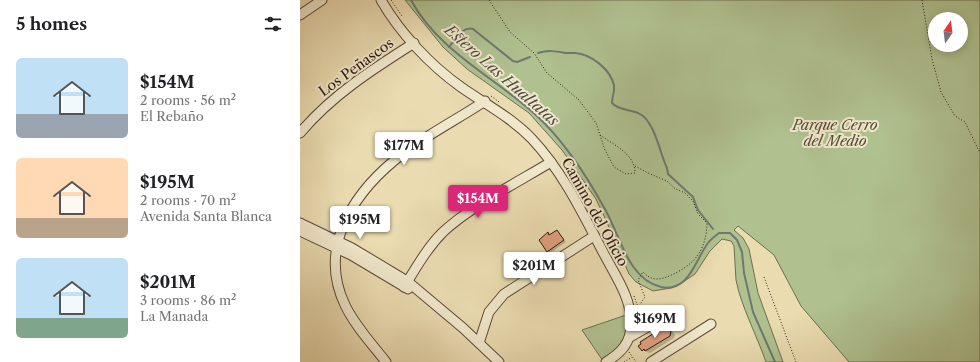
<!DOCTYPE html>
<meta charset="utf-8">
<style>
:root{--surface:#fff;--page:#f6f6f6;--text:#202124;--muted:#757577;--accent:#db2777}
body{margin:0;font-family:"Libre Caslon Text",serif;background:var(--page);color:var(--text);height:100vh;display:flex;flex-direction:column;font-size:15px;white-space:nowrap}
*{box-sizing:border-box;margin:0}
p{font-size:13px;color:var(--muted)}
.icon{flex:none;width:22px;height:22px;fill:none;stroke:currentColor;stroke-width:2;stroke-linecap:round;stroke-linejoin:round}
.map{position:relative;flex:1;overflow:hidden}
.sheet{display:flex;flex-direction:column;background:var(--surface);width:300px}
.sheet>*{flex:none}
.needle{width:26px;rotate:14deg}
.controls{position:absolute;left:628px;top:12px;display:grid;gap:8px}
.controls a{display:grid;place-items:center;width:40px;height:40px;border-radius:50%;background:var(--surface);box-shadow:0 2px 10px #0003;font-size:20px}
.price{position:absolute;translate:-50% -34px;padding:0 9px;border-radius:4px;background:#fff;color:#222;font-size:13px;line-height:26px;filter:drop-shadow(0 1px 2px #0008)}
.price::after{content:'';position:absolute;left:50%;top:24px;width:12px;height:9px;margin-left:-6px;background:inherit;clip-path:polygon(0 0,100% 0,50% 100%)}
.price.selected{background:var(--accent);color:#fff}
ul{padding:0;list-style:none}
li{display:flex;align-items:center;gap:12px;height:100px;padding:0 16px}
li span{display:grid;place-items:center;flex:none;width:112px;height:80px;border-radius:6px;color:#555}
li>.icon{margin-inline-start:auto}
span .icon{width:48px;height:48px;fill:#fffc;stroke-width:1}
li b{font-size:17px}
h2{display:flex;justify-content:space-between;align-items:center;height:48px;padding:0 16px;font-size:17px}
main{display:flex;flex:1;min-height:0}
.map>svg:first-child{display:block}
</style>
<main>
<section class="sheet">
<h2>5 homes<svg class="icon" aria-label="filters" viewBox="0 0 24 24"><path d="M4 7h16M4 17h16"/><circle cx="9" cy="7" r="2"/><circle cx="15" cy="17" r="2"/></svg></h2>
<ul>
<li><span style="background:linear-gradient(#bfe0f5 70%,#9aa5b1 0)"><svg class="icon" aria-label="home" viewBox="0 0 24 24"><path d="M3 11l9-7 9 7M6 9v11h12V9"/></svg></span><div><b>$154M</b><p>2 rooms · 56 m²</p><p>El Rebaño</p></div></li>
<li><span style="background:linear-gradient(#ffd9b3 75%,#b9a48a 0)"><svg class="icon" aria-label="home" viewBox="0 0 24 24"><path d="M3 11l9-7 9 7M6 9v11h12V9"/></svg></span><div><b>$195M</b><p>2 rooms · 70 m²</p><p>Avenida Santa Blanca</p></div></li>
<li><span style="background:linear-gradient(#bfe0f5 75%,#7fa58c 0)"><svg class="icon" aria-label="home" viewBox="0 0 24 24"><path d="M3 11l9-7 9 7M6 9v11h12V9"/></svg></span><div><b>$201M</b><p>3 rooms · 86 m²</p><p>La Manada</p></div></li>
</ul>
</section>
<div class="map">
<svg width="680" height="362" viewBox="0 0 680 362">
<rect width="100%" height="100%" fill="#eadbb0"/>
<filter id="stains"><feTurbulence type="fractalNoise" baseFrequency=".005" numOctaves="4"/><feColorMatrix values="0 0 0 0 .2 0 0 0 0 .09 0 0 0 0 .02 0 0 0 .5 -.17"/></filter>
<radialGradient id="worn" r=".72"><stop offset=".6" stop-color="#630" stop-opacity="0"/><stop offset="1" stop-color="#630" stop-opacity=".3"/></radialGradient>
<!-- green -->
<g fill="#b0c190" stroke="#6e6e50" fill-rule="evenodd">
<path d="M105,0H680V362H549L501,306L474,255L438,226L434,230L443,238L449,249L458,293L483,362H466C457,336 441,306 436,280C435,269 435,257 434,246L431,241L422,239L410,251L395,274L383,282L371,288L353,291L336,282L329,274L305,218L296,199L262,150L229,113L167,69L143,47ZM635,19H661V45H635Z"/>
<path d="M326,315C327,340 324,347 303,361L282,330Z"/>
</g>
<!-- shadow -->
<g fill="#0003">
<path d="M257,231L266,242L250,253L240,240L248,233L251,235Z"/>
<path d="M368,328L372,331L375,335L374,338L350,353L342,350Z"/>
</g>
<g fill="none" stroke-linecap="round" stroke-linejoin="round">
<!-- stream -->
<g stroke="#6d7a71" stroke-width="2">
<path d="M111,0C138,51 196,78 237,116C265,142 288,178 306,211C320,236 328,279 361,287C389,293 395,260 408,243C411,239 415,236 419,233H430L437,240L442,252L444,273L453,312L475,362"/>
<path d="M149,47C155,40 162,26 173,29L213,61L217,62L230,57"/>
<path d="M238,53C248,50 255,51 265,53C269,53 272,53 275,53C291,54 310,69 314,85C315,92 312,97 312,103C319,111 331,109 340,114C355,122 360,154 367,168L368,174L393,197L398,210L413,229"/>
</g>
</g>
<!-- building -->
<g fill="#e09e7c" stroke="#2c1a11">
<path d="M257,230L264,240L247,252L239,240L248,232L249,235Z"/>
<path d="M364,327H368L371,332L370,336L345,351L344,349L342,351L338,346L341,344L340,342Z"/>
</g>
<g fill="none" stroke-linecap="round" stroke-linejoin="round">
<!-- minor casing -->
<g stroke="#5c4a39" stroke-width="11">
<g id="minor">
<path d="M81,0C100,33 130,65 161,87C185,104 211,117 232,139C263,172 283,214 304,254C315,275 332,299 331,324C331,343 321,353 306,362"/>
<path d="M0,15L22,0"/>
<path d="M0,133C32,95 73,69 114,43"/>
<path d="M0,223L52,248L107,281L163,328L199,362"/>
<path d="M0,231L51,255L108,289"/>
<path d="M104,287C116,268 127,248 143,232C171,206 218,182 251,162"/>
<path d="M330,337L365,317"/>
<path d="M179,343L189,312L204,294L294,236"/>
<path d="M86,362C72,344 55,326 45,305C16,244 57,188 105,152C130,133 158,119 185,101"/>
<path d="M351,362L411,324"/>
</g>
</g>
<!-- path -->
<g stroke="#2c1a11" stroke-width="1" stroke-dasharray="1 2" stroke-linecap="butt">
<path d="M91,0L102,16"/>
<path d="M189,0L210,32L234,53L247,73L279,100L296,123L305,150L314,167L326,174L335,173C335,154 314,145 300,135"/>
<path d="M622,0L632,59L641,92L655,116L665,122L680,153"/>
<path d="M191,96L199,102"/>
<path d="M335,166L348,173L367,181L374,188L385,193L393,201L398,214L407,223C407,234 404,247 397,256C391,266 368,279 357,279C351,279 347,276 343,272L338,280L345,297L339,306"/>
<path d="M464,277L496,362"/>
<path d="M334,296L340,312L339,320"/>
<path d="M329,352L336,362"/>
<path d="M324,362L332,357"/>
</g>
<!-- minor -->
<use href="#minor" stroke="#f1e8cc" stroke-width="9"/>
</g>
<g text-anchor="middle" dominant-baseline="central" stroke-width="4" stroke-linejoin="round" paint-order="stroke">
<!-- street labels -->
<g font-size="14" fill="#2c1a11" stroke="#f1e8cc">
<text transform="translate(56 67) rotate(-36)">Los Peñascos</text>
<text transform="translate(295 212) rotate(61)">Camino del Oficio</text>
</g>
<!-- park labels -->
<g font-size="14" font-style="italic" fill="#544c37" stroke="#f1e8cc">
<text x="535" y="125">Parque Cerro<tspan x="535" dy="16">del Medio</tspan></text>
</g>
<!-- water labels -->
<g font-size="15" font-style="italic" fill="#4d4a41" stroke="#f1e8cc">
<text transform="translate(202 75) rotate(41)">Estero Las Hualtatas</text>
</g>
</g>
<rect width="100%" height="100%" filter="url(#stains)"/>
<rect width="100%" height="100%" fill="url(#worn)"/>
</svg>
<div class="controls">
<a><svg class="needle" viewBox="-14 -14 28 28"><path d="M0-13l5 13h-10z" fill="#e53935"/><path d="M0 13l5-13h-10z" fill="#757577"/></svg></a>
</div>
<b class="price" style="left:104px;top:166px">$177M</b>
<b class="price selected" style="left:178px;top:219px">$154M</b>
<b class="price" style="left:60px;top:240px">$195M</b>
<b class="price" style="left:234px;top:286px">$201M</b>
<b class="price" style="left:355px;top:339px">$169M</b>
</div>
</main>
